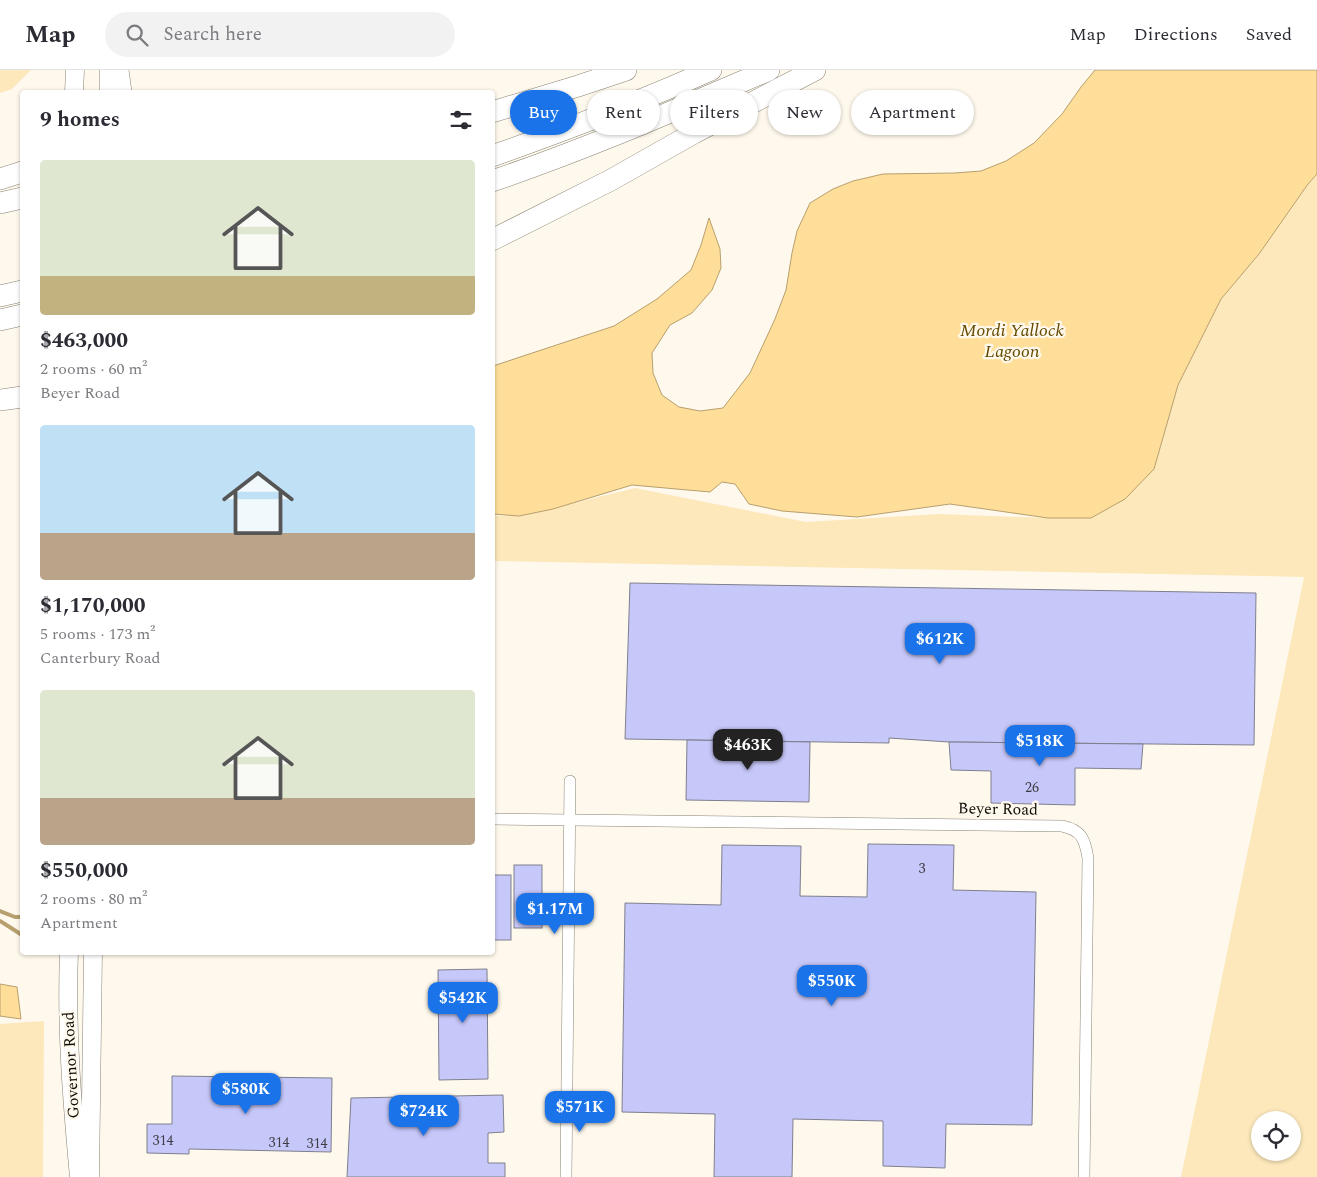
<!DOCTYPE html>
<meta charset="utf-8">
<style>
:root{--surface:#fff;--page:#f2f2f3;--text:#2b2b33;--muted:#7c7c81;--line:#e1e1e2;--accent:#1a73e8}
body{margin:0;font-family:Spectral,serif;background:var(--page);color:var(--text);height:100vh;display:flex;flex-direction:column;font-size:19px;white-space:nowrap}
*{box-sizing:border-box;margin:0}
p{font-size:16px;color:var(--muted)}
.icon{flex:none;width:28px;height:28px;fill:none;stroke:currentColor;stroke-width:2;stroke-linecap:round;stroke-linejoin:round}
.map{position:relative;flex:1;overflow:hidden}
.side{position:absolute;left:20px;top:20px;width:475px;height:865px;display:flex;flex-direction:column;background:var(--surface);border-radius:5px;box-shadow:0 1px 4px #0004}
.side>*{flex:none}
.top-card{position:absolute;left:510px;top:20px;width:475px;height:45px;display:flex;gap:10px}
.buttons{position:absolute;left:1251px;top:1041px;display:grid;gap:10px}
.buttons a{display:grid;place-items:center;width:50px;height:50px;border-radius:50%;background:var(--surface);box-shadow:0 1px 4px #0004;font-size:25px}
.price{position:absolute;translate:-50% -42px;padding:0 11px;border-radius:10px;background:var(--accent);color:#fff;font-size:16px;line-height:32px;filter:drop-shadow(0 1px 2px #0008)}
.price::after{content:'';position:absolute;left:50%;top:30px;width:15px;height:11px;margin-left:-8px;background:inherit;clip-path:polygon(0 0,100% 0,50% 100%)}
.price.active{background:#222;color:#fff}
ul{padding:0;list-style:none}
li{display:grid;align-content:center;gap:10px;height:265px;padding:0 20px}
li span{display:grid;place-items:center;height:155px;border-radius:5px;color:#555}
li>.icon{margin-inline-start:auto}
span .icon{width:90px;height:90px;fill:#fffc;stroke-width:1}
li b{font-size:21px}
h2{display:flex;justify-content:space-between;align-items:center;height:60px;padding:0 20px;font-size:21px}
.tag{padding:0 18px;border-radius:22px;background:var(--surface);box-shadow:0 1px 4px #0004;font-size:18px;line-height:45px}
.tag.active{background:var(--accent);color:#fff}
header{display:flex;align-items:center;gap:30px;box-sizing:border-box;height:70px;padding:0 25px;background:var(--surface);border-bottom:1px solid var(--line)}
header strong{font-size:24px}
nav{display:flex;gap:28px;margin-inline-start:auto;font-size:18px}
.search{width:350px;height:45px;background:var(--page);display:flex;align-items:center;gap:12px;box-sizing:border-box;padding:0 18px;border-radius:28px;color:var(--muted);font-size:19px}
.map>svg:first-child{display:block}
</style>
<header>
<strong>Map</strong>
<div class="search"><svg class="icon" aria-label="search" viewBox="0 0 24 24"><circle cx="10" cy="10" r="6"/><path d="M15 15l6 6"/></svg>Search here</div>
<nav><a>Map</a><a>Directions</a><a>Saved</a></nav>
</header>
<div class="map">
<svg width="1317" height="1107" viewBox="0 0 1317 1107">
<rect width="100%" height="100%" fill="#fff9ed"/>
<!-- green -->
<g fill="#fde8bb" fill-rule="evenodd">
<path d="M0,0H31L12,19L0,23Z"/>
<path d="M1317,104V1107H1181L1304,507L493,491L492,446L525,445L635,418L806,452L939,444L1048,448H1091L1154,399L1178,315L1221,229L1259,184L1308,114ZM1260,1050H1292V1082H1260Z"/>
<path d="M44,951L43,1107H0V954Z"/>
</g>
<!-- water -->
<g fill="#ffde99" stroke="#b79f6e">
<path d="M1095,0H1317V104L1308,114L1259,184L1221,229L1178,315L1154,399L1125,429L1091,448H1048L950,434L857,447L782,441L749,434L735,414L722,412L710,422L632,415L553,439L519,446L493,444V296L614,256L657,229L691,200L701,175L709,148L720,179L721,198L712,220L692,243L670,255L652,283L653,303L662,325L679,337L700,341L723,338L750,303L775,249L786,220L792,183L797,161L810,133L833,119L853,111L883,104L955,103L981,101L1006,91L1034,73L1062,44L1081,17Z"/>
<path d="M0,914L17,917L21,949L0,946Z"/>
</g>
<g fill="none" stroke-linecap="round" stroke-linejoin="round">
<!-- stream -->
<g stroke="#b79f6e" stroke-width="4">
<path d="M0,841L15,847H22"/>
<path d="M0,851L22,865"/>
</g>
</g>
<!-- building -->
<g fill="#c7c8fa" stroke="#7e7f8d">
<path d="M630,513L1256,523L1254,675L949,672L889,668V673L625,669Z"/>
<path d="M687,670L810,672L809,732L686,730Z"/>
<path d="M949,672L1143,674L1141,699L1075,698V735L991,733V701L951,700Z"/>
<path d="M868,774L954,775L953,820L1036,822L1032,1055L946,1054L945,1098L883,1096V1051L793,1049L792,1107H714L715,1044L622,1042L625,833L721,835L722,775L801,776L800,826L867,827Z"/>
<rect x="514" y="795" width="28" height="63"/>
<rect x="492" y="805" width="19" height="65"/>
<path d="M487,899L488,1009L439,1010L438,900Z"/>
<path d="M172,1006L332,1008L331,1082L189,1079V1084L147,1083V1054H172Z"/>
<path d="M503,1025L504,1062L488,1063V1093H505V1107H347L351,1028Z"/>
</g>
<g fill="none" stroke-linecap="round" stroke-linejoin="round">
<!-- minor casing -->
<g stroke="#898375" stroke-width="12">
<g id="minor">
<path d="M492,749L1062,756C1082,760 1085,770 1088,788L1084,1107"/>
<path d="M566,1107L570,711"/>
</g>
</g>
<!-- primary casing -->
<g stroke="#898375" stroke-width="19">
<g id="primary">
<path d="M74,22L75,0"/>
<path d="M109,22V0"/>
<path d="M69,882C66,958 72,1032 79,1107"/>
<path d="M90,1107L93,882"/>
</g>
</g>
<!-- motorway casing -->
<g stroke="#898375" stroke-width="22">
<g id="motorway">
<path d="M118,0L121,22"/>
<path d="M492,42L578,16L626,0"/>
<path d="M492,86C566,60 639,32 711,0"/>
<path d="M0,109L22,102"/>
<path d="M492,111C587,79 678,39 769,0"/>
<path d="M0,133L22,128"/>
<path d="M492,170L611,110L694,63L815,0"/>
<path d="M0,226L22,221"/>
<path d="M0,250L22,245"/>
<path d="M0,330L22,327"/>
</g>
</g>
<!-- minor -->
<use href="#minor" stroke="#fff" stroke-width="11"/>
<!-- primary -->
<use href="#primary" stroke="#fff" stroke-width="18"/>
<!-- motorway -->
<use href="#motorway" stroke="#fff" stroke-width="21"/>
</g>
<g text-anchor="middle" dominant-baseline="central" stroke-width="4.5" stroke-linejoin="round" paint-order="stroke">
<!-- number labels -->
<g font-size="14" fill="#3d3c44">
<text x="1032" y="717">26</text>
<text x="922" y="798">3</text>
<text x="163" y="1070">314</text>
<text x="279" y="1072">314</text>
<text x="317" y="1073">314</text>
</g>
<!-- street labels -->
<g font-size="16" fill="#0f0d08" stroke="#fff9ed">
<text transform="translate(998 739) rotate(1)">Beyer Road</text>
<text transform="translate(71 995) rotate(-93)">Governor Road</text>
</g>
<!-- water labels -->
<g font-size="18" font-style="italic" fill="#644a00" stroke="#fff9ed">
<text x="1012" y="260">Mordi Yallock<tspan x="1012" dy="21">Lagoon</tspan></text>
</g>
</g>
</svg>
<div class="buttons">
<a><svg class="icon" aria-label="locate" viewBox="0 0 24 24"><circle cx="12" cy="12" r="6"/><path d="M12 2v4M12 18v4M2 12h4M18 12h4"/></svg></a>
</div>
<b class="price" style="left:940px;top:595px">$612K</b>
<b class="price" style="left:1040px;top:697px">$518K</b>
<b class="price active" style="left:748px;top:701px">$463K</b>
<b class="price" style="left:555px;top:865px">$1.17M</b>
<b class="price" style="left:832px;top:937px">$550K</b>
<b class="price" style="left:463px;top:954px">$542K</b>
<b class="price" style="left:246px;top:1045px">$580K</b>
<b class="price" style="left:580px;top:1063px">$571K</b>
<b class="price" style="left:424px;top:1067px">$724K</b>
<div class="top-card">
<a class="tag active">Buy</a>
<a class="tag">Rent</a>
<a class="tag">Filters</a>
<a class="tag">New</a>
<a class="tag">Apartment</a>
</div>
<section class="side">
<h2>9 homes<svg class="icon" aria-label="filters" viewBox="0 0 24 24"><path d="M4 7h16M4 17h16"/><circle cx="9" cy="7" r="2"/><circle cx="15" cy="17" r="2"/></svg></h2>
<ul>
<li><span style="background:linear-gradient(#dfe7d0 75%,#c2b280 0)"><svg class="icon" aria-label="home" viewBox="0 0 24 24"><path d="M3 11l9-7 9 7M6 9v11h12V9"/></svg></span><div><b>$463,000</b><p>2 rooms · 60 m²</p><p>Beyer Road</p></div></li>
<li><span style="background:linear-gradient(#bfe0f5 70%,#b9a48a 0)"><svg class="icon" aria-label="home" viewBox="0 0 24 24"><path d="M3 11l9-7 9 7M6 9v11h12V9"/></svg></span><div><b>$1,170,000</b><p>5 rooms · 173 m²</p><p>Canterbury Road</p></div></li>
<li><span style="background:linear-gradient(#dfe7d0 70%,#b9a48a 0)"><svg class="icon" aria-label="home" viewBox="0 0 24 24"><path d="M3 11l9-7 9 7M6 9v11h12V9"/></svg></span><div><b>$550,000</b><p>2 rooms · 80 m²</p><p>Apartment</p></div></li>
</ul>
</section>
</div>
